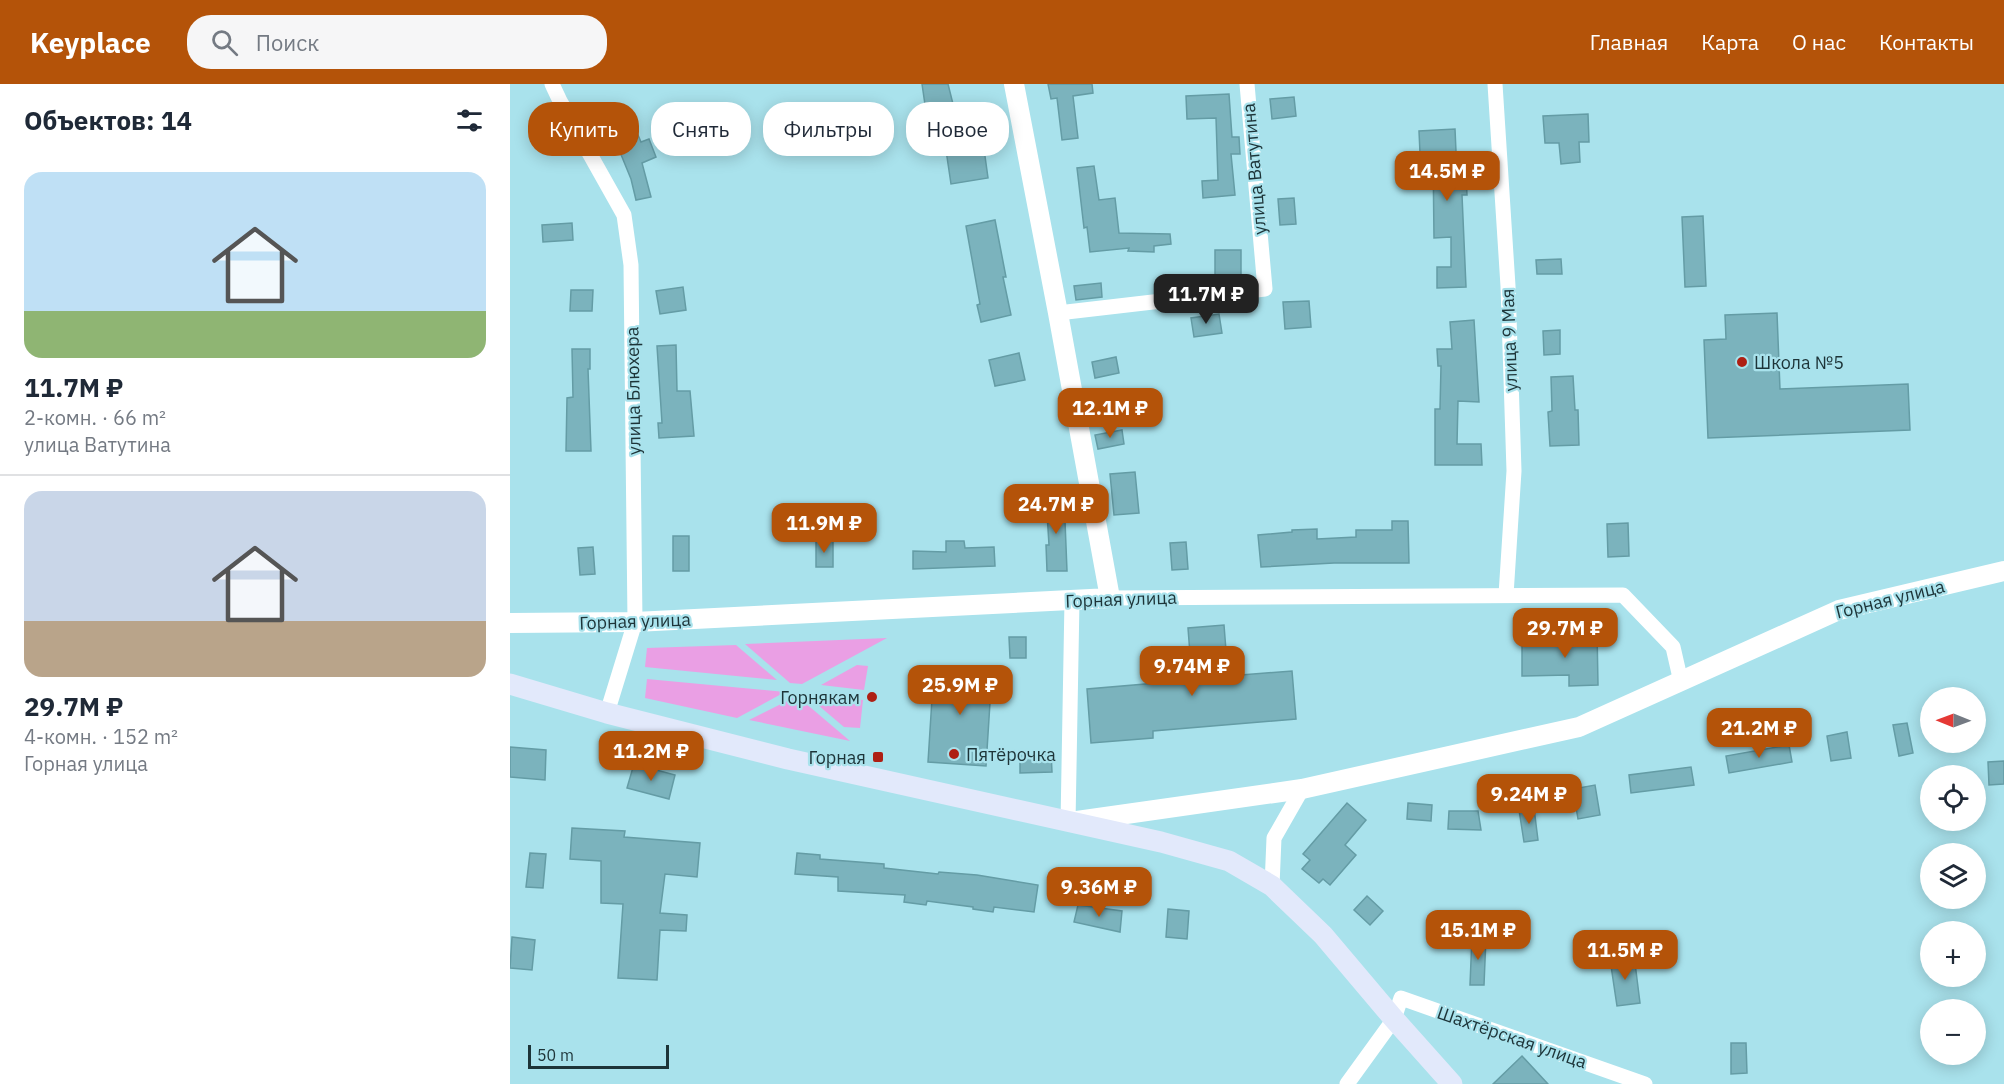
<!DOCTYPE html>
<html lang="ru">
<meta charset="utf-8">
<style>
:root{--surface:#fff;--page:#f6f6f7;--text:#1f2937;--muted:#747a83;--line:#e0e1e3;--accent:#b45309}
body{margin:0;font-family:"IBM Plex Sans",sans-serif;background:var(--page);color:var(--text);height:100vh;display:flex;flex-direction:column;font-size:22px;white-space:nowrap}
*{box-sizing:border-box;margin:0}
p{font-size:20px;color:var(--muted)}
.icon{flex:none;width:33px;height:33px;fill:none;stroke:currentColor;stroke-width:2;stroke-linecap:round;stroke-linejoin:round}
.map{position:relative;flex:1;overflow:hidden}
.details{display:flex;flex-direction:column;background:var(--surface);width:510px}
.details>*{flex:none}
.top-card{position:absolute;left:18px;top:18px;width:570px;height:54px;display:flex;gap:12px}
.needle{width:39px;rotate:271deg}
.tools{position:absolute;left:1410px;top:603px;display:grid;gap:12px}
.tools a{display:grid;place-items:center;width:66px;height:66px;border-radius:50%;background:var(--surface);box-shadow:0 3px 15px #0003;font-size:30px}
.scale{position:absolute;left:18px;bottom:15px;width:141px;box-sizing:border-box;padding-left:6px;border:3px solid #1d3438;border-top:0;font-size:16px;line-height:21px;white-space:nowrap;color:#1d3438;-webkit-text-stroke:4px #a9e2ec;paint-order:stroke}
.price{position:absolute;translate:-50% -51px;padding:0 14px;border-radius:12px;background:var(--accent);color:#fff;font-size:20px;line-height:39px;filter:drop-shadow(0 2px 3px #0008)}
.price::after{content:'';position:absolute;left:50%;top:36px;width:18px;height:14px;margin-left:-9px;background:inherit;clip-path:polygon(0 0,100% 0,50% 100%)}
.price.active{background:#222;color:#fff}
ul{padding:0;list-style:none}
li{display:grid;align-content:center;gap:12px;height:318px;padding:0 24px}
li+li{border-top:2px solid var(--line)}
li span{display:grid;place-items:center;height:186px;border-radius:18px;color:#555}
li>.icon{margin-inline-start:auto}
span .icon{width:108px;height:108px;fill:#fffc;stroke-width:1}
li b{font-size:26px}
h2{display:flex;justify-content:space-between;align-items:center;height:72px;padding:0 24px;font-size:26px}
.pill{padding:0 21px;border-radius:24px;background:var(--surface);box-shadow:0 3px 15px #0003;font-size:21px;line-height:54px}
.pill.active{background:var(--accent);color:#fff}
header{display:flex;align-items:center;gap:36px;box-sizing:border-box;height:84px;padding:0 30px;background:var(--accent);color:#fff}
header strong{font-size:28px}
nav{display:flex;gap:33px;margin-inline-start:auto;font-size:21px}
.search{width:420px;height:54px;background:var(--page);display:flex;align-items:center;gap:15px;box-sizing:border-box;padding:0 21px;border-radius:24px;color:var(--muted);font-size:22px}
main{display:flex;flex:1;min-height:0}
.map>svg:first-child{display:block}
</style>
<header>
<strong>Keyplace</strong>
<div class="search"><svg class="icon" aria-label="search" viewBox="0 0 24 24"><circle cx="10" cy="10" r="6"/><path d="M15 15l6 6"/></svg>Поиск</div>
<nav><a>Главная</a><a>Карта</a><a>О нас</a><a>Контакты</a></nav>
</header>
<main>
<section class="details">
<h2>Объектов: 14<svg class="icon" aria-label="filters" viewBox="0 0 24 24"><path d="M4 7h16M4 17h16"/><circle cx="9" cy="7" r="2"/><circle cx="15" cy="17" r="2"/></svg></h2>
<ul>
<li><span style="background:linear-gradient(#bfe0f5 75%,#8fb573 0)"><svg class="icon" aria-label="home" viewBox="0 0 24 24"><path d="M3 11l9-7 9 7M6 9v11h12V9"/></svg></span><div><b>11.7M ₽</b><p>2-комн. · 66 m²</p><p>улица Ватутина</p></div></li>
<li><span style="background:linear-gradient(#c9d6e8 70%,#b9a48a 0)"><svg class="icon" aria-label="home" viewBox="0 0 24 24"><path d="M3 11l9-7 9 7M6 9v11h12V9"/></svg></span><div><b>29.7M ₽</b><p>4-комн. · 152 m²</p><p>Горная улица</p></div></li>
</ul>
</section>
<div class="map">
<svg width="1494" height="1000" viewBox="0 0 1494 1000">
<rect width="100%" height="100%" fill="#a9e2ec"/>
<!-- green -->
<g fill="#ea9fe4">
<path d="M377,554L292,600L280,599L235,560Z"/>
<path d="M226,561L267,596L135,583L137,564Z"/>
<path d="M347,581L358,582L354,606L311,601Z"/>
<path d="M137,595L275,608L227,634L135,614Z"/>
<path d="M295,610L353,616L350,644L334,643Z"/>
<path d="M287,612L340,657L239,636Z"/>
</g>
<!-- building -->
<g fill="#7bb3bd" stroke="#649ca5" stroke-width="1.5">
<path d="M412,0H438L444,24L462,21L469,65H474L478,94L441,100L433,46L419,48Z"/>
<path d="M538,0H582L583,9L563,12L568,54L552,56L547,14L541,15Z"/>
<path d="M719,10L722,53H729L730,70H721L725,111L693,114L692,97L708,96L706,34L677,35L676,12Z"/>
<path d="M784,13L786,32L762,35L760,15Z"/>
<path d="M117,25L131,58L139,55L146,73L132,79L141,113L126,116L121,95L103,51L100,52L92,35Z"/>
<path d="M1078,30L1079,58H1069L1070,78L1051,80L1049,59H1035L1033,32Z"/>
<path d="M945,45L947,90H956L957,111H952L956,203L927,204V183H941V153L924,154L923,69H910L909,47Z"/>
<path d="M584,82L589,116L605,114L609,149L660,150L661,160L644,162V168L618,167L619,164L580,168L577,143L574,144L567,84Z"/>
<path d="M784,114L786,140L770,141L768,115Z"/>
<path d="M1193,132L1196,202L1175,203L1172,133Z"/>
<path d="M485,136L496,193H493L501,231L471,238L467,221L470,220L456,142Z"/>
<path d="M62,139L63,156L33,158L32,141Z"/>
<path d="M705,166H731V192L705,193Z"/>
<path d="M1051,175L1052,190H1027L1026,176Z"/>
<path d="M591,199L592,213L566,216L564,202Z"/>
<path d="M173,203L176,226L150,230L146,207Z"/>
<path d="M61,206H83L82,227H60Z"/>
<path d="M799,217L801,243L775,245L773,218Z"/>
<path d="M1267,229L1270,305L1398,300L1400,346L1198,354L1194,256L1216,255L1215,231Z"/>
<path d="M709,230L712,249L684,253L681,234Z"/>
<path d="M964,236L969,318L948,317L947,360H971L972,381H925V325H930L931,282H928L927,265H942L940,238Z"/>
<path d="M1050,246V270L1034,271L1033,247Z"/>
<path d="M166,261L167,307H180L184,352L149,354L148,339H152L147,262Z"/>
<path d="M62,265H80V285H78L81,367H56L57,314L63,313Z"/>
<path d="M509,269L515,296L485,302L479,276Z"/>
<path d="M606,273L609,289L585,294L582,278Z"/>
<path d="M1063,292L1065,326H1068L1069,361L1040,362L1038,328L1042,327L1041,293Z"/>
<path d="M612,346L614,360L588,365L585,351Z"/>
<path d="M625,388L629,429L604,431L600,390Z"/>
<path d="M554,412L557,487H537L536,461H539L536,413Z"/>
<path d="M337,430H360V444L337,445Z"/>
<path d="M882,437H898L899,479H824L751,483L748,451L782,448V446L807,445V455L846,453V446H882Z"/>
<path d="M1118,439L1119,472L1098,473L1097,440Z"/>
<rect x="163" y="452" width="16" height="35"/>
<rect x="306" y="456" width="17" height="27"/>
<path d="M436,457H454L455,464L484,463L485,482L403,485V467L436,468Z"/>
<path d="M676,458L678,485L662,486L660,459Z"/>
<path d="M83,463L85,490L70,491L68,464Z"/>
<path d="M714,541L718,592L782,587L786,635L643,647V654L581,659L577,605L682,596L678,544Z"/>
<path d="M1087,546L1088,601L1059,602V591L1012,592V560L1058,559V547Z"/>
<path d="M499,553H516V574H500Z"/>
<path d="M424,583L482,587L476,682L418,678Z"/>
<path d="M1397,639L1403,669L1389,672L1383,641Z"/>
<path d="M1337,648L1341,674L1321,677L1317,652Z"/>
<path d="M1279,661L1282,678L1219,689L1216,672Z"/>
<path d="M0,663L36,666L35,696L0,693Z"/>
<path d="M510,668H541L542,688L510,689Z"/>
<path d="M1494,677V700L1479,701L1478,678Z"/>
<path d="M124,680L165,691L159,715L117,704Z"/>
<path d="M1181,683L1184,701L1121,709L1119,691Z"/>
<path d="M1085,701L1090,731L1068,735L1063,705Z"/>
<path d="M837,719L856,736L835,761L846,771L820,801L813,795L809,799L792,785L800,776L793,770Z"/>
<path d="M898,719L922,721L921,737L897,735Z"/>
<path d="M1024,724L1028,756L1014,758L1009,726Z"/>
<path d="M939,727H968L971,746L938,745Z"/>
<path d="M62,744L115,747L114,753L190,759L187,793L155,790L150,829L177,831L176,847L150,846L147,896L108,894L113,820L91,819V777L60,775Z"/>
<path d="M20,769L36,770L33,804L16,803Z"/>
<path d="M287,769L310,771V775L374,780V784L428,790L429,788L467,791L528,801L524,828L484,823L483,828L463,825V823L417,817L416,821L394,818L395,811L328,807V793L285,790Z"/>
<path d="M857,812L873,827L860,841L844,826Z"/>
<path d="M568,821L612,827L610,848L564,838Z"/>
<path d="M658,825L679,827L677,855L656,853Z"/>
<path d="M962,852L976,853L974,901H960Z"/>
<path d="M2,853L25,856L22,886L0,884Z"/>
<path d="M1124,871L1130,919L1107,922L1100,875Z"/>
<path d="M1221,959H1236L1237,989L1221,990Z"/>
<path d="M1012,972L1038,1000H983Z"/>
</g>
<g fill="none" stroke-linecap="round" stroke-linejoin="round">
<!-- minor -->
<g stroke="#fff" stroke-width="15">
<path d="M42,0L50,17L114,131L121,181L125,538L97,629"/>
<path d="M985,0L998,202L1004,387L996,511"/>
<path d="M548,229L755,205L737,0"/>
<path d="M600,514L1113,511L1163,563L1171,598"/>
<path d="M558,739L562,516"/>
<path d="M762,802L764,754L792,705"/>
<path d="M837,1000L884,935L891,914L1135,1000"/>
</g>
<!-- tertiary -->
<g stroke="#fff" stroke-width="20">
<path d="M0,539L125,538L600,514L548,229L504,0"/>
<path d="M567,737L792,705L1069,643L1329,526L1494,487"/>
</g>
<!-- secondary -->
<path stroke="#e2e9fb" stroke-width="21" d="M0,600L97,629L278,675L651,758L719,777L762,802L813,851L884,935L942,1000"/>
</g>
<!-- markers -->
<g fill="#ae1f14" stroke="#a9e2ec" stroke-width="2">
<circle cx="1232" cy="278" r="6"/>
<circle cx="362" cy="613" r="6"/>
<circle cx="444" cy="670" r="6"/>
<rect x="362" y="667" width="12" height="12" rx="3"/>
</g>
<g text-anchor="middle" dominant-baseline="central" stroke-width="4.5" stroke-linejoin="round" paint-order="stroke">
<!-- street labels -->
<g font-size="18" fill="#1d3438" stroke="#a9e2ec">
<text transform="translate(744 85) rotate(-95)">улица Ватутина</text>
<text transform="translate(999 256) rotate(-92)">улица 9 Мая</text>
<text transform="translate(123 307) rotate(-91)">улица Блюхера</text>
<text transform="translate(611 515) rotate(-2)">Горная улица</text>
<text transform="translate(1380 515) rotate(-14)">Горная улица</text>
<text transform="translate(125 537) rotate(-2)">Горная улица</text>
<text transform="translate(1002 953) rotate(19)">Шахтёрская улица</text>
</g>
<!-- poi labels -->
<g font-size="18" fill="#1d3438" stroke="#a9e2ec" text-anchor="start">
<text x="1244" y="278">Школа №5</text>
<text x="350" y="613" text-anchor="end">Горнякам</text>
<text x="456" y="670">Пятёрочка</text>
<text x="356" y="673" text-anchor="end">Горная</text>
</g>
</g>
</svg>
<div class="tools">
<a><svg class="needle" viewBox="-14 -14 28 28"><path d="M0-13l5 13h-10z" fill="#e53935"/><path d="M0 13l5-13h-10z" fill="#747a83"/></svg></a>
<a><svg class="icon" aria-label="locate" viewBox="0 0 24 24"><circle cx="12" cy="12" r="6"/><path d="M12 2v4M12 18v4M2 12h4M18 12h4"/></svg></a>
<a><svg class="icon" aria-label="layers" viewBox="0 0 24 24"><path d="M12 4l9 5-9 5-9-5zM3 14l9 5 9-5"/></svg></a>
<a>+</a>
<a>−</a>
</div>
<div class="scale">50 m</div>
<b class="price" style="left:937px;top:118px">14.5M ₽</b>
<b class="price active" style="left:696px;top:241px">11.7M ₽</b>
<b class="price" style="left:600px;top:355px">12.1M ₽</b>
<b class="price" style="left:546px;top:451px">24.7M ₽</b>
<b class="price" style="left:314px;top:470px">11.9M ₽</b>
<b class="price" style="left:1055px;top:575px">29.7M ₽</b>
<b class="price" style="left:682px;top:613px">9.74M ₽</b>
<b class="price" style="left:450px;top:632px">25.9M ₽</b>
<b class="price" style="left:1249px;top:675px">21.2M ₽</b>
<b class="price" style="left:141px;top:698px">11.2M ₽</b>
<b class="price" style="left:1019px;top:741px">9.24M ₽</b>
<b class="price" style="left:589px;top:834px">9.36M ₽</b>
<b class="price" style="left:968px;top:877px">15.1M ₽</b>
<b class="price" style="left:1115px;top:897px">11.5M ₽</b>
<div class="top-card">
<a class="pill active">Купить</a>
<a class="pill">Снять</a>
<a class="pill">Фильтры</a>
<a class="pill">Новое</a>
</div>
</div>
</main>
